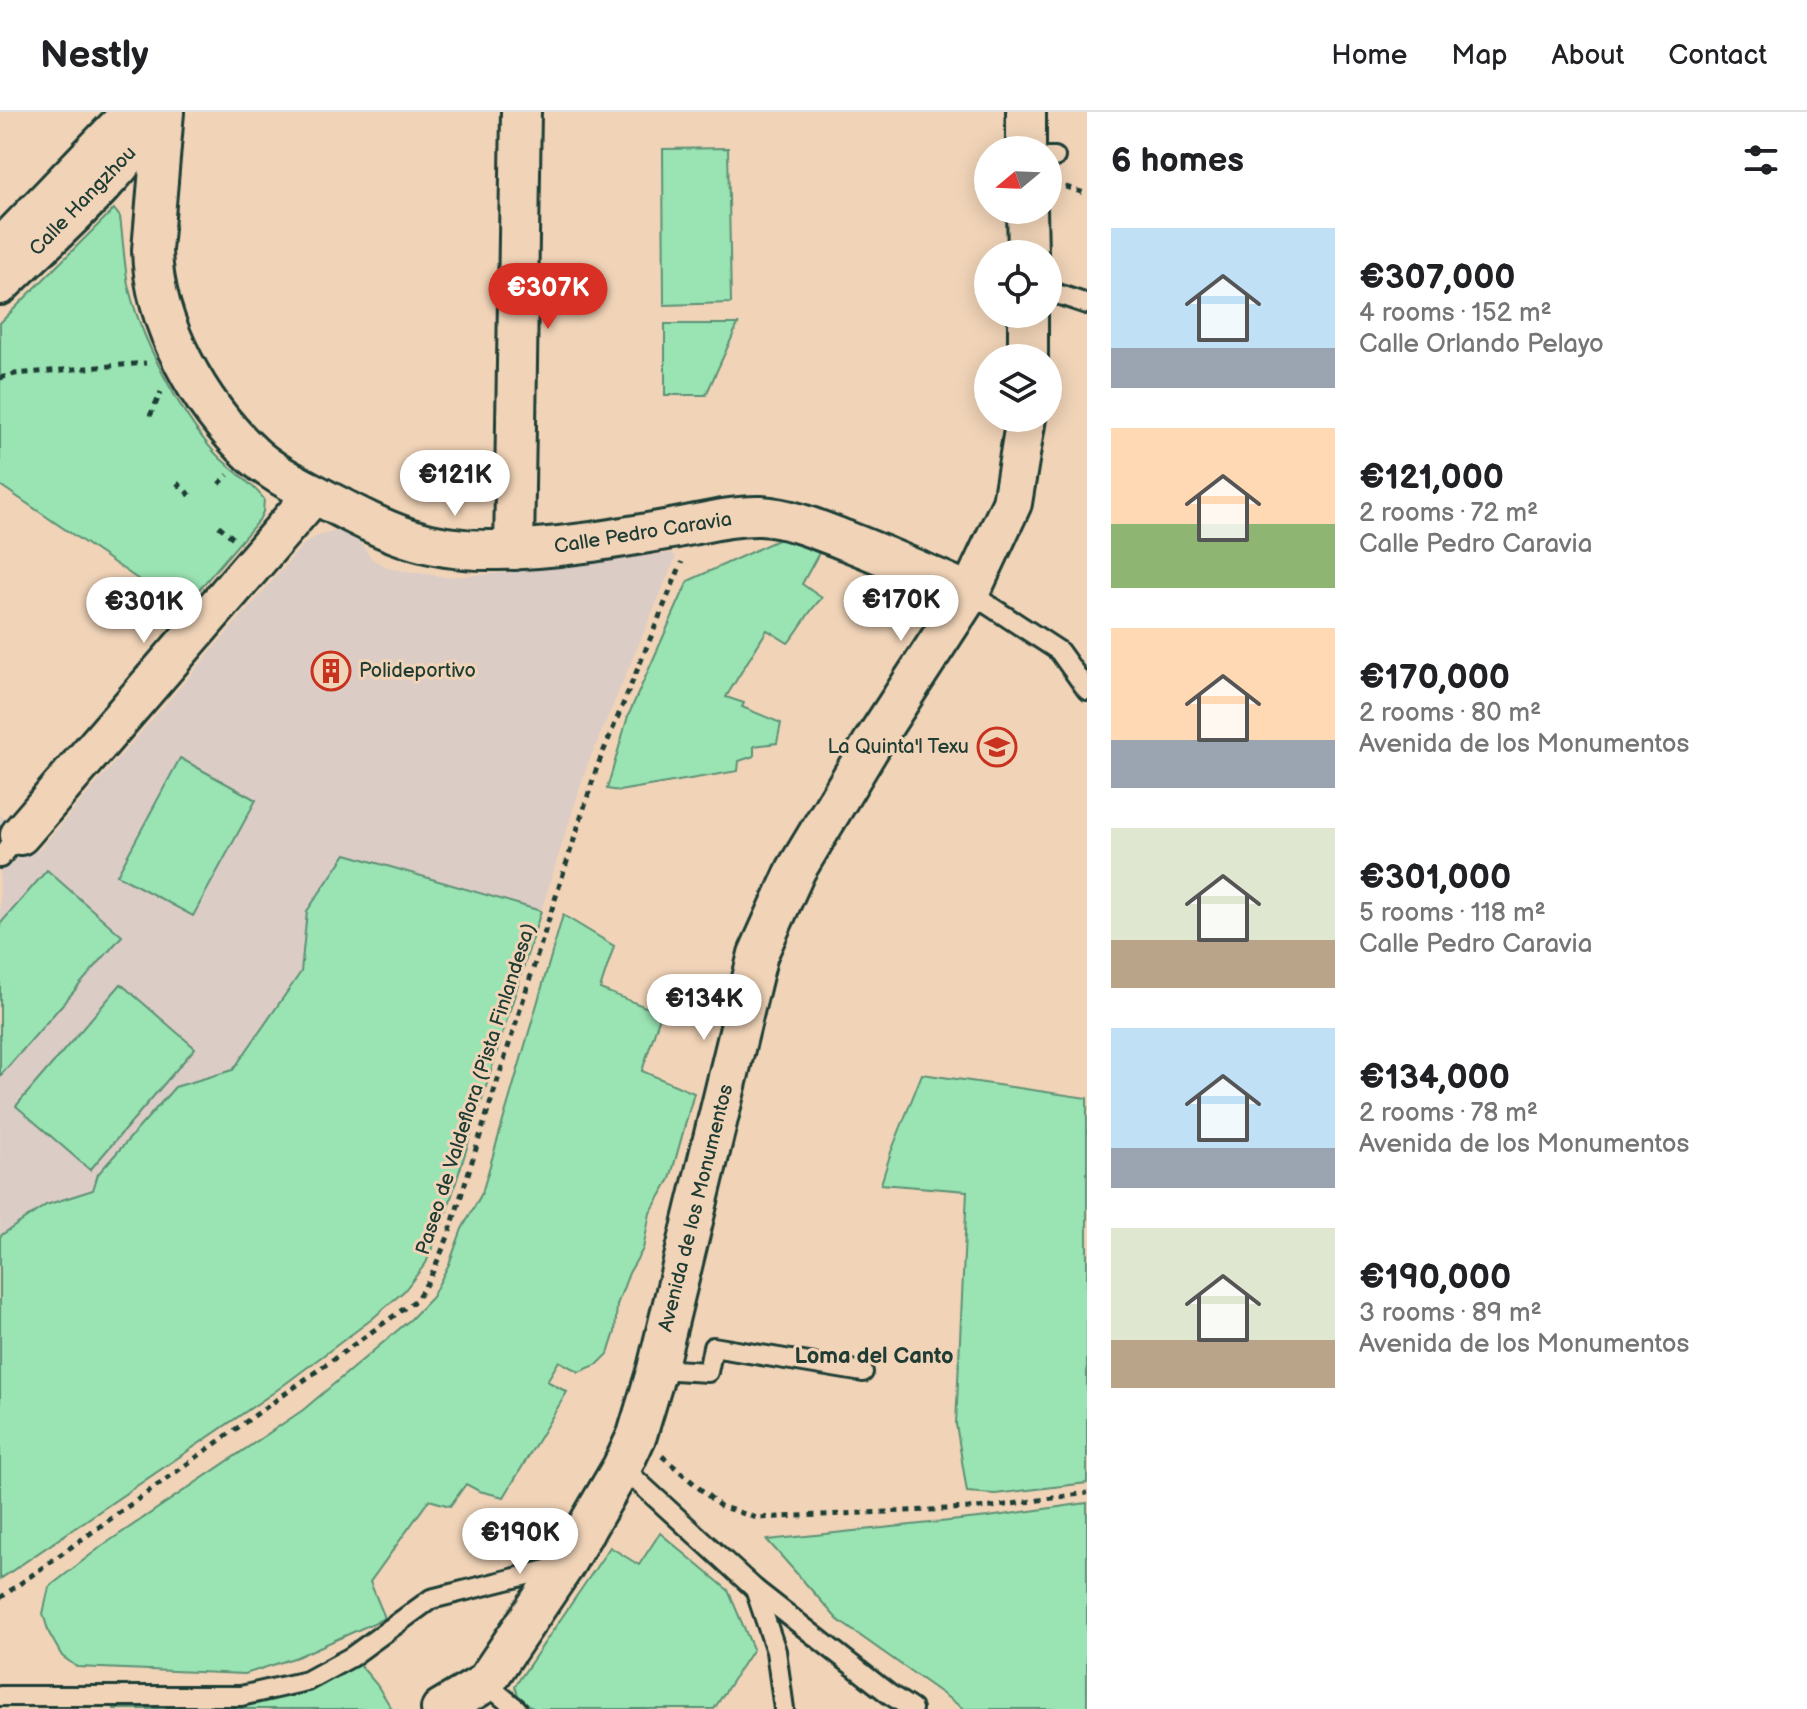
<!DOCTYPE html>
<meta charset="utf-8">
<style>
:root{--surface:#fff;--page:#f6f6f6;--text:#202124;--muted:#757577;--line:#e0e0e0;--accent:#d93025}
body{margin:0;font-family:"Balsamiq Sans",sans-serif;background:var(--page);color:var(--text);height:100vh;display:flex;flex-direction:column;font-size:30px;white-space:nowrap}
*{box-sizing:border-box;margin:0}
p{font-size:26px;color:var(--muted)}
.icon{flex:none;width:44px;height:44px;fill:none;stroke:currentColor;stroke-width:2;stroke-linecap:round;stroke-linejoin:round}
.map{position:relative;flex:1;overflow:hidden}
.sheet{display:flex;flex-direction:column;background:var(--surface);width:720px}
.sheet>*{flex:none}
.needle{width:52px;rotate:251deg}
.tools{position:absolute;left:974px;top:24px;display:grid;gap:16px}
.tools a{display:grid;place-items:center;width:88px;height:88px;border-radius:50%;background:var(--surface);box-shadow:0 4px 20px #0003;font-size:40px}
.price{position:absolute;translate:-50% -68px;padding:0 18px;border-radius:28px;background:#fff;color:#222;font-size:26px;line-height:52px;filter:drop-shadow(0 2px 4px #0008)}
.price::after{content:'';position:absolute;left:50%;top:48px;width:24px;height:18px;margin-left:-12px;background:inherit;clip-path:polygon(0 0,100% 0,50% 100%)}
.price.on{background:var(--accent);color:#fff}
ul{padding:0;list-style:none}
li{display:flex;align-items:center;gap:24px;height:200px;padding:0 24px}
li span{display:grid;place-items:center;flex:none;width:224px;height:160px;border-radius:0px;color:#555}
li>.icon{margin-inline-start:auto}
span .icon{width:96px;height:96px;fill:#fffc;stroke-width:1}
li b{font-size:34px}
h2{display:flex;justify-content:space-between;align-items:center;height:96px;padding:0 24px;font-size:34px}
header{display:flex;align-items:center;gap:48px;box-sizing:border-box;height:112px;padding:0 40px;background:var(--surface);border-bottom:2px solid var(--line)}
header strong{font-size:38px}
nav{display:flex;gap:44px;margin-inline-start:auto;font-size:28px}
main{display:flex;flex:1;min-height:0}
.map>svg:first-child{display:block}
</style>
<header>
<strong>Nestly</strong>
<nav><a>Home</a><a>Map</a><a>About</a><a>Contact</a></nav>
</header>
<main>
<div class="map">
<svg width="1087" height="1597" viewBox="0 0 1087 1597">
<rect width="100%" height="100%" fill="#f1d4b8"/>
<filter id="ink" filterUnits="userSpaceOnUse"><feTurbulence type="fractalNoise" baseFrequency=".0125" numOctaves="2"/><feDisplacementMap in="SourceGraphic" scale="16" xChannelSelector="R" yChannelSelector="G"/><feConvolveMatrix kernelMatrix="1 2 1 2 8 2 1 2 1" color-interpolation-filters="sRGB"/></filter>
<g filter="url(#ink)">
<!-- built -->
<path fill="#dbccc6" d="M338,418L360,430L372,447L391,457L447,465L512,460L672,441L676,445L587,654L541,799L346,742L307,799L302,860L233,958L175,975L94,1079L46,1093L0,1124V703L38,739L303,433L315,425Z"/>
<!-- green -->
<g fill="#9ae4b3" stroke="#5c9074" stroke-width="2">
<path d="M728,36L731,191L664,193L663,37Z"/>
<path d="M114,97L120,105C123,127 124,150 128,172C139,223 180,302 215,341C230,357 250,369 264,387L263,400L259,408L184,495L167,487L0,373V211Z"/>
<path d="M665,212H738L706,283H665Z"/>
<path d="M784,425L819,441L802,472L822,486C808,499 801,516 788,531L767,518L726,585L744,591L742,595L781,611L777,631L754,634V644L739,649L738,659L619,679L607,677L628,604L688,469Z"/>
<path d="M180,646L256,688L193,804L117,763Z"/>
<path d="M346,742L541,799L447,1099L426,1151L404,1179L372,1207L273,1281L0,1467V1124L46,1093L93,1078L98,1062L175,975L233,958L301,860L307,799Z"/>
<path d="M47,758L122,824L0,964V812Z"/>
<path d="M563,803L614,834L600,877L661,901L642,959L694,981L670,1067L650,1101L643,1137L629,1161L617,1193L615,1220L608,1242L598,1252L579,1260L559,1249L547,1269L567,1280L504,1385L479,1379L466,1372L450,1394L429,1388L370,1470L385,1506L297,1545L245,1562L77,1555L62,1544L49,1521L43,1502L49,1475L102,1434L303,1298L411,1207L432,1185L449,1152L462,1117L482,1081Z"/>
<path d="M121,872L195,936L90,1058L16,994Z"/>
<path d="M922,962L1087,986V1371L995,1382L967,1380L956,1312L967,1079L881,1072L891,1040Z"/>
<path d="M1087,1391V1597H964L838,1508L767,1428L988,1405Z"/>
<path d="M660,1421L728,1478L753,1537L714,1597H534L518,1583L515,1574L610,1435L639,1453Z"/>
<path d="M360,1553L377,1573L392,1597H113C174,1596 238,1595 298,1581C320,1576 338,1559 360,1553Z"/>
</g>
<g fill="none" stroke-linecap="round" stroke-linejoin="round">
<!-- service casing -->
<g stroke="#1f3d34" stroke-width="24">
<g id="service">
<path d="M1048,45H1055"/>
<path d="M1048,179L1087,192"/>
<path d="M970,481L1059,539L1087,578"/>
<path d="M0,746L20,723"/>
<path d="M657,1257L708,1260L713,1235L863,1260"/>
<path d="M622,1355L755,1477L889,1582L912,1597"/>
<path d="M755,1477L776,1539L784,1597"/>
<path d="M485,1571L517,1597"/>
<path d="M0,1584H241L307,1569L351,1545L431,1487L559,1455"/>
</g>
</g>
<!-- minor casing -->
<g stroke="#1f3d34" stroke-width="44">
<g id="minor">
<path d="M164,0L152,138C154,213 200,294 254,344C275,363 302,375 326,388C387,420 426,440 497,438C556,437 614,427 671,417C700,412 731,403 761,404C792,406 818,418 847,429C888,445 929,463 970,481"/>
<path d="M1026,0V38"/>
<path d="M1027,98L1028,142"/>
<path d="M4,133L132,0"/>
<path d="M0,173C56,118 118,67 159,0"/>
<path d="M1028,246V202"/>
<path d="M514,438L521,0"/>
<path d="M20,723L314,382"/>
<path d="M441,1597L485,1571L564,1454L622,1355L637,1323L657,1257L758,842L796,758L873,630L970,481L1012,391L1026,306"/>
</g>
</g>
<!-- path -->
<g stroke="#1f3d34" stroke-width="5" stroke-dasharray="6 6" stroke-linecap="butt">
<path d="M1054,71L1087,82"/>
<path d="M0,266L15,262L146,251"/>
<path d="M150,304L161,280"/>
<path d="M177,371L193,386"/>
<path d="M219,372L228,363"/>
<path d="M219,414L233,426"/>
<path d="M662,1344L720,1394L757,1406L992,1395L1087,1381"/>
<path d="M0,1486L416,1188L430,1166L448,1125L597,655L682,450"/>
</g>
<!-- service -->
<use href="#service" stroke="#f1d4b8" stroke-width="18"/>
<!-- minor -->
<use href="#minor" stroke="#f1d4b8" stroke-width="38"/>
</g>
</g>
<!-- icons -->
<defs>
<g id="building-ring" transform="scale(2)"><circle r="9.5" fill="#f1d4b8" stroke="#c8321e" stroke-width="1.5"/><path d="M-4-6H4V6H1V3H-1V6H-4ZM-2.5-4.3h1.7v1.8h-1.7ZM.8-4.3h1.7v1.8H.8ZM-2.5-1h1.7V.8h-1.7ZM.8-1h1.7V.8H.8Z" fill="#c8321e"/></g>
<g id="school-ring" transform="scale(2)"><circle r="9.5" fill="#f1d4b8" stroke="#c8321e" stroke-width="1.5"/><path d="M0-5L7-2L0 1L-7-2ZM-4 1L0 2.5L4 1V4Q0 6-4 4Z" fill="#c8321e"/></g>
</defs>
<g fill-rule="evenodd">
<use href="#building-ring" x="331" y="559"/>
<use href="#school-ring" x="997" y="635"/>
</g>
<g text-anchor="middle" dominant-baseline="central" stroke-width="6" stroke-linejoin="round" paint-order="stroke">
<!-- street labels -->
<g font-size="20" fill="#1f3d34" stroke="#f1d4b8">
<text transform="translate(83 89) rotate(-46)">Calle Hangzhou</text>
<text transform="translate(643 421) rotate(-9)">Calle Pedro Caravia</text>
<text transform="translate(476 977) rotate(-72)">Paseo de Valdeflora (Pista Finlandesa)</text>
<text transform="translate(696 1096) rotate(-76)">Avenida de los Monumentos</text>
</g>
<!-- poi labels -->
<g font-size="20" fill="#1f3d34" stroke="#f1d4b8" text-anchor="start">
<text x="359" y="559">Polideportivo</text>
<text x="969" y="635" text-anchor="end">La Quinta'l Texu</text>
</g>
<!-- neighbourhood labels -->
<g font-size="22" font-weight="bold" fill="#1f3d34" stroke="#f1d4b8">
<text x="874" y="1244">Loma del Canto</text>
</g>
</g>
</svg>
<div class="tools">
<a><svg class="needle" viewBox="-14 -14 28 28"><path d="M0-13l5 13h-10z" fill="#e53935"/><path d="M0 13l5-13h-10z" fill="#757577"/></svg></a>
<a><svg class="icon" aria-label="locate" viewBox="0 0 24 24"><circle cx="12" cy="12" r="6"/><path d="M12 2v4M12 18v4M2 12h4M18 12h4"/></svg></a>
<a><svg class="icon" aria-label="layers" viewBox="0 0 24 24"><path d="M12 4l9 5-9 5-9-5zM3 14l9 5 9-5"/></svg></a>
</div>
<b class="price on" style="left:548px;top:219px">€307K</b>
<b class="price" style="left:455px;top:406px">€121K</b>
<b class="price" style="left:901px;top:531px">€170K</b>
<b class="price" style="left:144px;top:533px">€301K</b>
<b class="price" style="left:704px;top:930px">€134K</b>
<b class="price" style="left:520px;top:1464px">€190K</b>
</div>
<section class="sheet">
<h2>6 homes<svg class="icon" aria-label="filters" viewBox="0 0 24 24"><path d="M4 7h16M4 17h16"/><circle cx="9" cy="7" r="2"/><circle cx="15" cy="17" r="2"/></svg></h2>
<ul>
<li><span style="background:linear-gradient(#bfe0f5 75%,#9aa5b1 0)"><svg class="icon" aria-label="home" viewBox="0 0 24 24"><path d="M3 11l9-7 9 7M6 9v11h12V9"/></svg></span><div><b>€307,000</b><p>4 rooms · 152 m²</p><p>Calle Orlando Pelayo</p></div></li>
<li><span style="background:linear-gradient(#ffd9b3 60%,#8fb573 0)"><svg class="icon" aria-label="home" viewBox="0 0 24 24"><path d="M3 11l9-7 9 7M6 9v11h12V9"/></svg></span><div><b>€121,000</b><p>2 rooms · 72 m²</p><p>Calle Pedro Caravia</p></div></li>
<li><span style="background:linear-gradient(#ffd9b3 70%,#9aa5b1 0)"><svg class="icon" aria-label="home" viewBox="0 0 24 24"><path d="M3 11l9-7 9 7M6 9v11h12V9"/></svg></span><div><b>€170,000</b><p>2 rooms · 80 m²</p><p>Avenida de los Monumentos</p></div></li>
<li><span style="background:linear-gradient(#dfe7d0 70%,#b9a48a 0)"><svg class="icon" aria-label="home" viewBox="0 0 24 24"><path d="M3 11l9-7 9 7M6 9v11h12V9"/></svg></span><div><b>€301,000</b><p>5 rooms · 118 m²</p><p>Calle Pedro Caravia</p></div></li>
<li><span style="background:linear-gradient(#bfe0f5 75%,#9aa5b1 0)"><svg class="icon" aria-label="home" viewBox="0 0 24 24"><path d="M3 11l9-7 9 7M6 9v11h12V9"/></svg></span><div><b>€134,000</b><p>2 rooms · 78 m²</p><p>Avenida de los Monumentos</p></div></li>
<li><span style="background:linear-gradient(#dfe7d0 70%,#b9a48a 0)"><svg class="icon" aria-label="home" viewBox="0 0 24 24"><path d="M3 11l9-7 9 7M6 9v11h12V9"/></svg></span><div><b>€190,000</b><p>3 rooms · 89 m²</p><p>Avenida de los Monumentos</p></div></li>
</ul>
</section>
</main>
